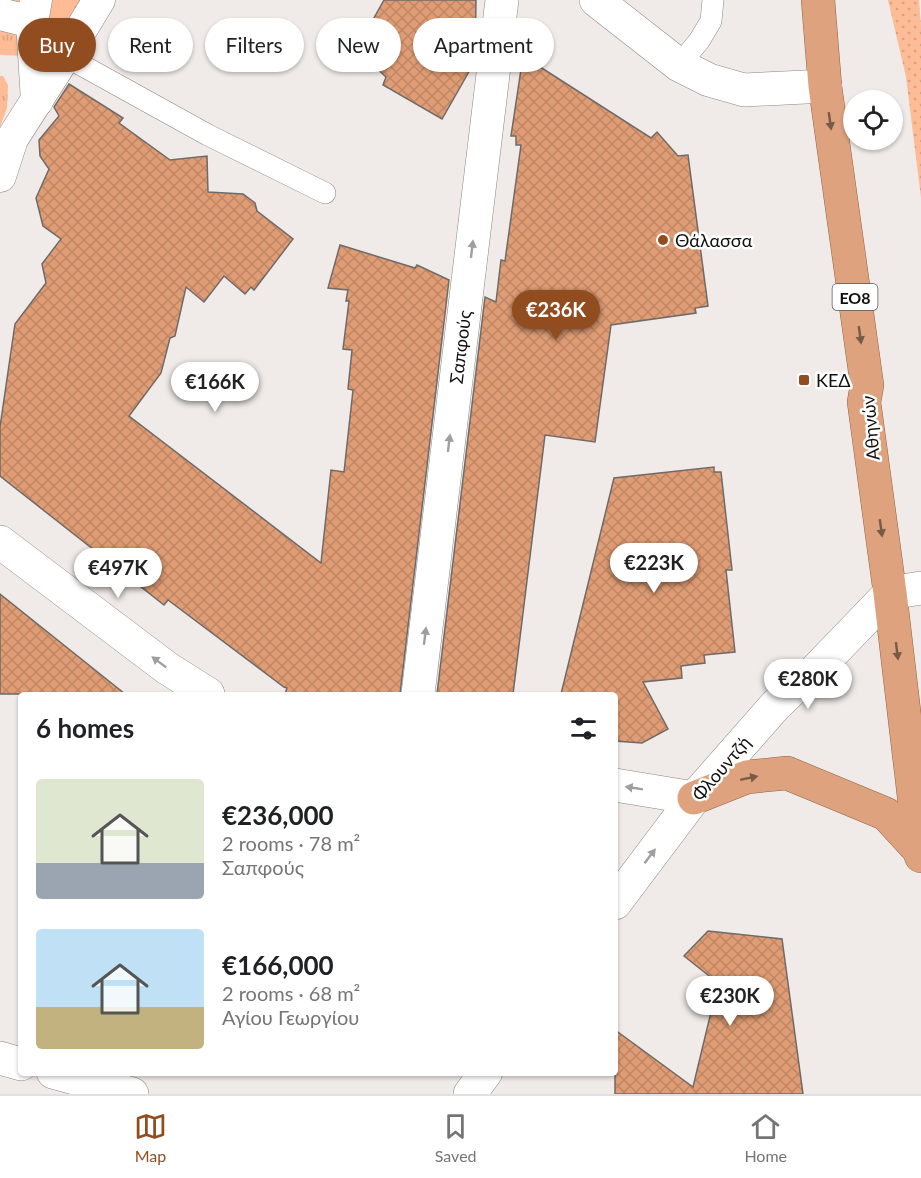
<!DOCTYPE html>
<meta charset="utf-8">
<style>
:root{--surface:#fff;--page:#f2f2f2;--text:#202124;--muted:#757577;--line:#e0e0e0;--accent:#914d1f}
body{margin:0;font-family:Lato,sans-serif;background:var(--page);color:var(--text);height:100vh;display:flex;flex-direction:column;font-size:22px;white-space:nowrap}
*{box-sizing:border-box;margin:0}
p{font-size:20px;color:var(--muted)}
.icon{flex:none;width:33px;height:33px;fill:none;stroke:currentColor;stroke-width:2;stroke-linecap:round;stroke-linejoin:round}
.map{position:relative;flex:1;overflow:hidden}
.panel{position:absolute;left:18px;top:692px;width:600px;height:384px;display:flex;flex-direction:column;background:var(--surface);border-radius:6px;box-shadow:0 2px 4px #0004}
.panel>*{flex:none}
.guide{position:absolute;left:18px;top:18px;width:600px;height:54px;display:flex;gap:12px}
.controls{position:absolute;left:843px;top:90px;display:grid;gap:12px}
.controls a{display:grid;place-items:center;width:60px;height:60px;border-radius:50%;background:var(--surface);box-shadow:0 2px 4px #0004;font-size:30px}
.price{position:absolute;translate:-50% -51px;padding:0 14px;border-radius:21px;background:#fff;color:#222;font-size:20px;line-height:39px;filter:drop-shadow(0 2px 3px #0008)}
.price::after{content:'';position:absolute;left:50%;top:36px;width:18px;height:14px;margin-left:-9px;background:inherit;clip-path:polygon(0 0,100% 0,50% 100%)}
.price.on{background:var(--accent);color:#fff}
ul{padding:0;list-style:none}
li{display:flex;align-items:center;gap:18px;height:150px;padding:0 18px}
li span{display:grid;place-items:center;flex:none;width:168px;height:120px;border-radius:6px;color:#555}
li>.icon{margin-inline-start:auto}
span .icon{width:72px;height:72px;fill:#fffc;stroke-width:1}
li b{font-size:26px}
h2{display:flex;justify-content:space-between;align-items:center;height:72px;padding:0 18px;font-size:26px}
.tag{padding:0 21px;border-radius:27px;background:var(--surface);box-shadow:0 2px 4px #0004;font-size:21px;line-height:54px}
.tag.on{background:var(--accent);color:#fff}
.tab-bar{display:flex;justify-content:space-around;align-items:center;height:84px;border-top:2px solid var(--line);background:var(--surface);font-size:16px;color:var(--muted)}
.tab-bar a{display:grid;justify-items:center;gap:3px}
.tab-bar .on{color:var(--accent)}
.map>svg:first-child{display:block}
</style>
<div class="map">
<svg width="921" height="1094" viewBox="0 0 921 1094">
<defs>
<pattern id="grass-dots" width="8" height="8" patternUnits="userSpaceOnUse" patternTransform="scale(1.5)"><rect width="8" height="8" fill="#fdbc96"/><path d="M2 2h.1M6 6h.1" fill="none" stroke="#d8a180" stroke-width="1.8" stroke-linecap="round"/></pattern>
<pattern id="park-tufts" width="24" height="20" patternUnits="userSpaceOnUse" patternTransform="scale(1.5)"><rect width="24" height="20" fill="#fdbc96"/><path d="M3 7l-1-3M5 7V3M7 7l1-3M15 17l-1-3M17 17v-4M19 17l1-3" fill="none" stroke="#d8a180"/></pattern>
<pattern id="building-cross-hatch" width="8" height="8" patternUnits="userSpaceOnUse" patternTransform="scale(1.5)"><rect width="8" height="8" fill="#e09d75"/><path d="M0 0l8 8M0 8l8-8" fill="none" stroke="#bf8664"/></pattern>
</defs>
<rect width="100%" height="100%" fill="#f0ebe8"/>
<!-- grass -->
<path fill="url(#grass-dots)" d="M888,0H919L921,26V198L906,77Z"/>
<!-- park -->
<g fill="url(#park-tufts)">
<path d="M0,0H85L50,57L0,55Z"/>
<path d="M0,76H3L8,85L7,108L0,127Z"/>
</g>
<!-- building -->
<g fill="url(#building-cross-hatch)" stroke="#6f6a68" stroke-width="1.5">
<path d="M384,0H476L475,61L442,119L383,85L386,77L374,66L380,57L360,43Z"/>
<path d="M523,56L651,138L657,132L678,156L688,155L708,306L695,308L696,313L611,325L595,442L545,435L513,694H437L485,297L496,302L501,260L505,261L521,145H516V136H511Z"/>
<path d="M69,84L123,118L119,123L170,160L207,156L208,192L243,194L255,203L257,211L293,239L254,290L251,287L245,294L224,276L204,302L186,287L175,336L170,338L161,373L129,416L321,563L331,470L344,472L353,390L348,389L352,350L343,349L349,301H346L348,290L328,288L340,245L415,268L417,265L449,280L400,694H285L287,688L284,687L168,600L164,605L0,476V427L15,324L46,283L42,264L61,239L43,226L36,198L49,169L40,156L39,140L59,116L54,107Z"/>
<path d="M714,467V472H721L732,570H726L735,652L704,655L705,663L681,666L682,678L643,682L668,729L642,743L615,741V694H561L614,478Z"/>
<path d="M0,594L125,694H0Z"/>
<path d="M708,931L782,939L803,1094H615V1030L693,1087L718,983L684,956Z"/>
</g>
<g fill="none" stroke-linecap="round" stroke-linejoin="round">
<!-- service casing -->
<g stroke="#8b8785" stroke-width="22">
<g id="service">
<path d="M65,56L208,135L325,193"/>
<path d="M679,65L699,41L711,21L713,0"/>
</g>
</g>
<!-- pedestrian casing -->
<g stroke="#8b8785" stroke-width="33">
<g id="pedestrian">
<path d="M36,0L32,22L37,101"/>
<path d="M0,14L32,22"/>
<path d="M0,176L12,139L65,56L99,0"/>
</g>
</g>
<!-- minor casing -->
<g stroke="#8b8785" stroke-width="34">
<g id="minor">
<path d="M596,0L679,65L709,80L744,90L825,86"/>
<path d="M0,542L167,668L208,694"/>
<path d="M418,694L502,0"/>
<path d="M615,785L694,798"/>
<path d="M615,903L694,798L775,706L801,681L813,673L890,593"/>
<path d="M0,1058L21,1064"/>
<path d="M53,1072L132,1094"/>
<path d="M470,1094L486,1072"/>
</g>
</g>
<!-- tertiary casing -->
<g stroke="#8b8785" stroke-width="34">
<path id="tertiary" d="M890,593L921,588"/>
</g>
<!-- trunk casing -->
<g stroke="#916142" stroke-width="34">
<g id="trunk">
<path d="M818,0L825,86L867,385L864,402L890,593L921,856"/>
<path d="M694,798L747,777L787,773L886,814L920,851"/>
</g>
</g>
<!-- service -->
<use href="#service" stroke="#fff" stroke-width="21"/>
<!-- pedestrian -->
<use href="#pedestrian" stroke="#fff" stroke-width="32"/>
<!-- minor -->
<use href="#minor" stroke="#fff" stroke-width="33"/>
<!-- tertiary -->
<use href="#tertiary" stroke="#fff" stroke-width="33"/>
<!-- trunk -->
<use href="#trunk" stroke="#dea37e" stroke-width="33"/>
</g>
<!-- one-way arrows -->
<defs><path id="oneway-solid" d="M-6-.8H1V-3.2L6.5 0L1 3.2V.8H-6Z" transform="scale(1.5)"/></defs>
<g fill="#785a46">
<use href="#oneway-solid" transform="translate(830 121) rotate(82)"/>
<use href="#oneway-solid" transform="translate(860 335) rotate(82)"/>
<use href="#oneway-solid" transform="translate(881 528) rotate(82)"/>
<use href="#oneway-solid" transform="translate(897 651) rotate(83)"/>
<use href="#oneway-solid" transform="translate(749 778) rotate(-12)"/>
</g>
<g fill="#a09f9f">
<use href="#oneway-solid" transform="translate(472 249) rotate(-83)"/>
<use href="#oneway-solid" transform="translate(449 443) rotate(-83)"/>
<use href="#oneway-solid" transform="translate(425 636) rotate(-83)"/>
<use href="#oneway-solid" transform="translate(159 662) rotate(-143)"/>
<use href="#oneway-solid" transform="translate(634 788) rotate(-171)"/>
<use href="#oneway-solid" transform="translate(650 856) rotate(-53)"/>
</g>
<!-- markers -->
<g fill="#914d1f" stroke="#fff" stroke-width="2">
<circle cx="663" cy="240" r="6"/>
<rect x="798" y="374" width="12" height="12" rx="3"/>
</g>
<g text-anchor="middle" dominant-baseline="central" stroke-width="5" stroke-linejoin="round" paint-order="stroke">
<!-- shield labels -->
<rect fill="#fff" stroke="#585857" stroke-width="1.5" x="832.5" y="284" width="45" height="26" rx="4.5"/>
<g font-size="16" font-weight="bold" fill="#11100f">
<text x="855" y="297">ΕΟ8</text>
</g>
<!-- poi labels -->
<g font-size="18" fill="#11100f" stroke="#fff" text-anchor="start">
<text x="675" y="240">Θάλασσα</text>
<text x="816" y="380">ΚΕΔ</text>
</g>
<!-- street labels -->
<g font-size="18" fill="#11100f" stroke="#fff">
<text transform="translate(460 347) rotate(-83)">Σαπφούς</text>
<text transform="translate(870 428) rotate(-95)">Αθηνών</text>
<text transform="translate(721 768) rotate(-49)">Φλουντζή</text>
</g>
</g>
</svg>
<div class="controls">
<a><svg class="icon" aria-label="locate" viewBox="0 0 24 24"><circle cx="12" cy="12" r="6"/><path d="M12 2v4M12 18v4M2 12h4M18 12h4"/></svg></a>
</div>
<b class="price on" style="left:556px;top:341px">€236K</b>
<b class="price" style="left:215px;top:413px">€166K</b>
<b class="price" style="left:654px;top:594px">€223K</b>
<b class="price" style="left:118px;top:599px">€497K</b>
<b class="price" style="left:808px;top:710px">€280K</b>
<b class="price" style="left:730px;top:1027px">€230K</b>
<div class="guide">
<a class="tag on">Buy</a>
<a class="tag">Rent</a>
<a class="tag">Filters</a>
<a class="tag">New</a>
<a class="tag">Apartment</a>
</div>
<section class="panel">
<h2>6 homes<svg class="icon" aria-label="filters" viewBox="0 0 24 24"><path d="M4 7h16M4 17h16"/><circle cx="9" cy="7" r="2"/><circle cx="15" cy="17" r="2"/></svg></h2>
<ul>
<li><span style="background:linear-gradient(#dfe7d0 70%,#9aa5b1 0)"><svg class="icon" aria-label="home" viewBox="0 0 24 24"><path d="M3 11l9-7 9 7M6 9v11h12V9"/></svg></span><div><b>€236,000</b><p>2 rooms · 78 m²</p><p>Σαπφούς</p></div></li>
<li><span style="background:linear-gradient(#bfe0f5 65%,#c2b280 0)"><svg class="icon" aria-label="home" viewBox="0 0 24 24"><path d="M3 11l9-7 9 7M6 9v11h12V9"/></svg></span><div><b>€166,000</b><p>2 rooms · 68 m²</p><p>Αγίου Γεωργίου</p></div></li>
</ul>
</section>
</div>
<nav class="tab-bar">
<a class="on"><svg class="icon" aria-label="map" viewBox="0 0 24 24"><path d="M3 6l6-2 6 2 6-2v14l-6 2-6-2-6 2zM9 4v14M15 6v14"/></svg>Map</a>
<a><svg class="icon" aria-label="saved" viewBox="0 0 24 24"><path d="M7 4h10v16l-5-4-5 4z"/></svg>Saved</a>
<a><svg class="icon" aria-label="home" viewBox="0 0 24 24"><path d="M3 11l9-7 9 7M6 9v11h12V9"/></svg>Home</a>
</nav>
